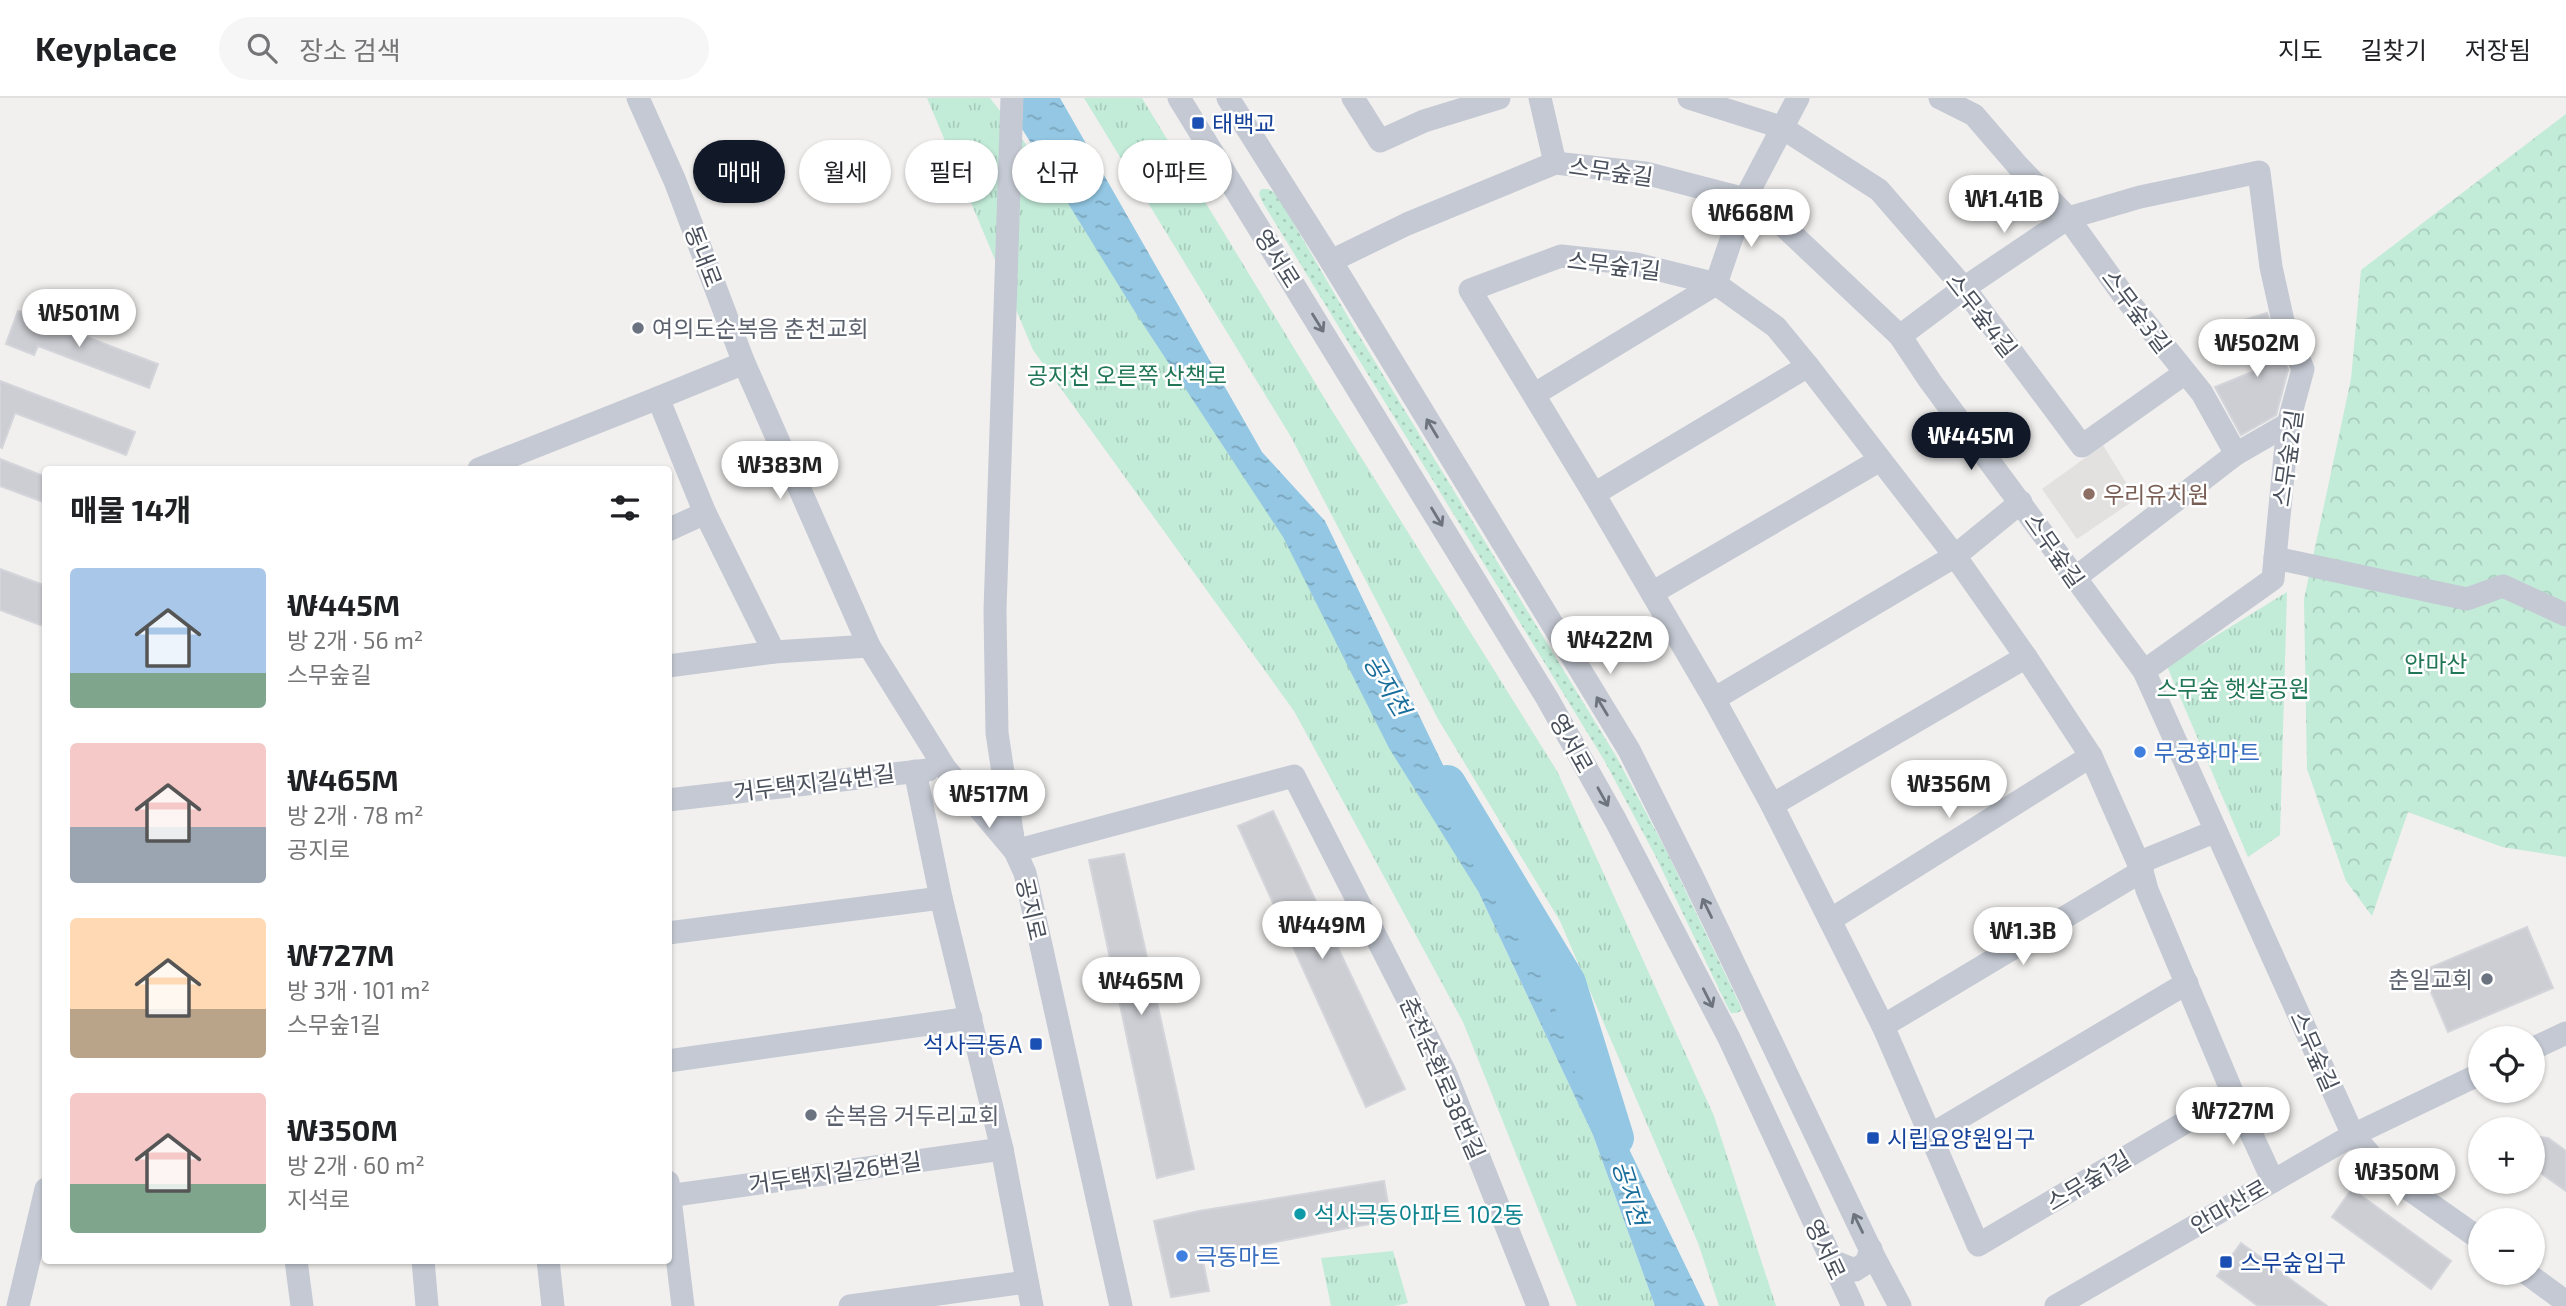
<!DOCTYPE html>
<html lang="ko">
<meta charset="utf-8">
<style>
:root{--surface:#fff;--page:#f6f6f6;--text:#202124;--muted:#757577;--line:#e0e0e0;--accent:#111827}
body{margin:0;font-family:"Exo 2","Noto Sans KR",sans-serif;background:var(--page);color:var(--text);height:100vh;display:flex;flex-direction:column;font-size:26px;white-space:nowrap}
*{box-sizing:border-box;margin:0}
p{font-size:23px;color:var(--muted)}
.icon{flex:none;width:38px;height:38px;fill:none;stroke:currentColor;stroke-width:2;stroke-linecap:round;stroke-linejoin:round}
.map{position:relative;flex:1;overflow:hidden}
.drawer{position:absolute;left:42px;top:368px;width:630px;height:798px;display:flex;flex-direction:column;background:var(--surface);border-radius:7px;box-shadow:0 2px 5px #0004}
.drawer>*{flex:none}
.hud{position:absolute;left:693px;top:42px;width:665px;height:63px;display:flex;gap:14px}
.controls{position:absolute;left:2468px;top:928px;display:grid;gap:14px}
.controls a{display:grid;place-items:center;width:77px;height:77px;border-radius:50%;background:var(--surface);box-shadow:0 2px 5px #0004;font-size:35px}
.price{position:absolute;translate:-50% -60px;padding:0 16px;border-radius:24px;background:#fff;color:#222;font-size:23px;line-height:46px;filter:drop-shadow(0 2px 4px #0008)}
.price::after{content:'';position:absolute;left:50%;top:42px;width:21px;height:16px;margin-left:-10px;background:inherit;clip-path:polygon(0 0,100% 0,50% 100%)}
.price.current{background:var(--accent);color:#fff}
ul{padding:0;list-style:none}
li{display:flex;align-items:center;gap:21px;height:175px;padding:0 28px}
li span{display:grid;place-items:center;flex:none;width:196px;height:140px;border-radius:7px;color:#555}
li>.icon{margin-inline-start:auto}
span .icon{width:84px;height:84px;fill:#fffc;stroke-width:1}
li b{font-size:30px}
h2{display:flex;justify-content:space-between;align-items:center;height:84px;padding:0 28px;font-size:30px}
.tag{padding:0 24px;border-radius:32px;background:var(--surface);box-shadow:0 2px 5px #0004;font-size:24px;line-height:63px}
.tag.current{background:var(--accent);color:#fff}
header{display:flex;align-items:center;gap:42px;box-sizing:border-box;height:98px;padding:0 35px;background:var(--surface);border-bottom:2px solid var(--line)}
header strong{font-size:33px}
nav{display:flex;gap:38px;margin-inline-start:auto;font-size:24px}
.search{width:490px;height:63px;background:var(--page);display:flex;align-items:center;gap:18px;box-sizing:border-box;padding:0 24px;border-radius:38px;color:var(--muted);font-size:26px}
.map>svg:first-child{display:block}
</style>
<header>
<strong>Keyplace</strong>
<div class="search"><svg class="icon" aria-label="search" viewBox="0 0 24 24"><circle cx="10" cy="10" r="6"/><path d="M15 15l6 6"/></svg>장소 검색</div>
<nav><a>지도</a><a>길찾기</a><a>저장됨</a></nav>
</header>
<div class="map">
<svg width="2566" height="1208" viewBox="0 0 2566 1208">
<defs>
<pattern id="grass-dots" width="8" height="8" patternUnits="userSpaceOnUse" patternTransform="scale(1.75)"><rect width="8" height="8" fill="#c2ebd8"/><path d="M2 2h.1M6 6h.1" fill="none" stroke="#a8cbbc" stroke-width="1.8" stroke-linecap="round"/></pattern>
<pattern id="forest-crowns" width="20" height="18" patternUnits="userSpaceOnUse" patternTransform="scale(1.75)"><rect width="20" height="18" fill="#c2ebd8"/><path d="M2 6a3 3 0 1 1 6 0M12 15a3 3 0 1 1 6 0" fill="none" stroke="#a8cbbc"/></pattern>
<pattern id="park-tufts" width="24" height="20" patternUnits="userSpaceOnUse" patternTransform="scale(1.75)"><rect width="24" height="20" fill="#c2ebd8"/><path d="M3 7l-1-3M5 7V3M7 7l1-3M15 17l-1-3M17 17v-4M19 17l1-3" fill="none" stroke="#a8cbbc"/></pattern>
<pattern id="water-ripples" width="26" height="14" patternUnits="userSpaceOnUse" patternTransform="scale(1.75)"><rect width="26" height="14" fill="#93c7e3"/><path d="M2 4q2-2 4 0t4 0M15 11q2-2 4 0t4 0" fill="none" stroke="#7aa4bb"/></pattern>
</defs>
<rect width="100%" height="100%" fill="#f1f0ef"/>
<!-- education -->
<path fill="#e2e1e0" d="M2103,347L2136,401L2077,441L2042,391Z"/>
<!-- grass -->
<path fill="url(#grass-dots)" d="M1261,91H1268L1276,95L1355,231L1616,658L1668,756L1740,907L1742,912L1737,915H1731L1727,908L1655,757L1604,662L1263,105L1259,96Z"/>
<!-- forest -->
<path fill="url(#forest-crowns)" d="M2566,16V759L2502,749L2408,714L2372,818L2346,783L2307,671L2304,501L2351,281L2361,172Z"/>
<!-- park -->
<g fill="url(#park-tufts)">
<path d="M927,0H990L1181,246L1358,539L1593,1037L1655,1208H1577L1463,924L1294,613L1033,252Z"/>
<path d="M1084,0H1142L1331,311L1557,673L1714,1018L1776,1208H1719L1698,1145L1560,823L1438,621L1291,339Z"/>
<path d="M2287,494L2280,737L2248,759L2167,568Z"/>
<path d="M1393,1153L1408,1205L1394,1208H1331L1321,1160Z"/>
</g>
<!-- water -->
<path fill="url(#water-ripples)" d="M1003,0H1060L1262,354L1325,423L1705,1208H1655L1593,1037L1478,793L1389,650L1283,439L1137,217Z"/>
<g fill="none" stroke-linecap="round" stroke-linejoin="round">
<!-- river -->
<path stroke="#93c7e3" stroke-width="38" d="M1447,686L1567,885L1615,1040"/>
</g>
<!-- building -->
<g fill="#cdced3" stroke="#d4d5da" stroke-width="2">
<path d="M18,213L158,266L149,290L38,248L34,257L6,246Z"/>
<path d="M2267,215L2288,272L2276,317L2241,337L2215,289L2257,272L2241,223Z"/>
<path d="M0,283L135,334L126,357L15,315L2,350L0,349Z"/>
<path d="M0,361L46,379V405L0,388Z"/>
<path d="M0,471L46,488V529L0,512Z"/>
<path d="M1273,713L1405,991L1366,1009L1238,728Z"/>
<path d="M1124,756L1194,1071L1157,1080L1089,762Z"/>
<path d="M2527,829L2553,890L2448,934L2422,873Z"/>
<path d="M2532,1038L2548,1040L2566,1053V1093L2532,1069Z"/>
<path d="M1384,1083L1391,1122L1202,1158L1209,1193L1171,1199L1154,1123L1199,1113Z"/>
<path d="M2352,1091L2451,1163L2431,1191L2332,1119Z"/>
<path d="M2241,1145L2327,1208H2258L2217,1178Z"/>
</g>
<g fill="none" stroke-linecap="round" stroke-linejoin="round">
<!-- minor -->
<g stroke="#c4c9d3" stroke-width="23">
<path d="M638,0L675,83L744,265L869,548L945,670L1015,753L1294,678L1445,974L1538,1208"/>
<path d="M1012,0L995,513L997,635L1015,753L1025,775L1121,1208"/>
<path d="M1179,0L1547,600L1616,723L1729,940L1853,1208"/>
<path d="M1228,0L1331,163L1629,652L1693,780L1873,1157L1900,1208"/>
<path d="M1353,0L1380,43L1424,23L1499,0"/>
<path d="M1540,0L1555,65"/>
<path d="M1689,0L1781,29L1879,92L1964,190L2082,348L2185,275"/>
<path d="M1940,0L1974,17L2018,68L2068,120L2124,198L2202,295L2236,356L2075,480"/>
<path d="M1561,158L1636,166L1716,186L1776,229L1808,268L1955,458L2026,559L2091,658L2142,773L2147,792L2233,996L1978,1147L1883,928L1772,707L1714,601L1594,396L1470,192Z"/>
<path d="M1331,163L1407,126L1555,65L1645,75L1745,101L1773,118L1900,238L1930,283L2144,573L2353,1037L2386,1075L2480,1141"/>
<path d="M1900,238L1964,190L2068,120L2140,99L2259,74L2271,169L2283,223L2303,271L2288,326L2273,481L2144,573"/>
<path d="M744,265L658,300L705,415L774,554"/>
<path d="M1535,296L1716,186L1745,101L1798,0"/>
<path d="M2236,356L2288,326"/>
<path d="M479,371L658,300"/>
<path d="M1594,396L1808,268"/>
<path d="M668,432L705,415"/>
<path d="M2275,460L2467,501L2503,488L2566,517"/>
<path d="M1652,495L1880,362"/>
<path d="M668,568L774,554L869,548"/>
<path d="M1714,601L1955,458L2021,404"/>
<path d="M915,673L941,800L1002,1051L1032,1208"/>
<path d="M668,702L928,672"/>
<path d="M1772,707L2026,559"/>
<path d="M2138,765L2216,733"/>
<path d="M1830,822L2091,658"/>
<path d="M668,835L941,800"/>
<path d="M1883,928L2142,773"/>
<path d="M2532,951L2566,935"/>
<path d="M668,963L971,920"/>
<path d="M2233,996L2273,1083"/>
<path d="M1929,1038L2187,885"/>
<path d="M668,1084L683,1208"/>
<path d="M668,1098L1002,1051"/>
<path d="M296,1162L302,1208"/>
<path d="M423,1162L427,1208"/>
<path d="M548,1162L553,1208"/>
<path d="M1832,1163L1855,1172L1866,1165L1871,1151"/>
<path d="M2525,1174L2566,1204"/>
<path d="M18,1208L46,1091"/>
<path d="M850,1208L1027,1184"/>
<path d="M2056,1208L2353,1037L2480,976"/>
</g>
</g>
<!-- one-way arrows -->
<defs><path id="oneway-shaft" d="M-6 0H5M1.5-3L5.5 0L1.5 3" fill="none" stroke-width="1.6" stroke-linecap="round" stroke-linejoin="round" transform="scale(1.75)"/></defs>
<g stroke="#6e747f">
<use href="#oneway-shaft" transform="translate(1318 225) rotate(58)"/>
<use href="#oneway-shaft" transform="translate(1432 330) rotate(-121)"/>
<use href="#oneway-shaft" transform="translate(1437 419) rotate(59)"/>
<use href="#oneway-shaft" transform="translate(1602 608) rotate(-121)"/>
<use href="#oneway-shaft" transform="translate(1603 699) rotate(61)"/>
<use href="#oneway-shaft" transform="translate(1707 810) rotate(-116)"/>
<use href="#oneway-shaft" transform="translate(1708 900) rotate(63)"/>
<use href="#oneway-shaft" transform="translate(1858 1125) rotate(-116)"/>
</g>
<!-- markers -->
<g fill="#1a4fb4" stroke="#fff" stroke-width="2.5">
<rect x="1191" y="18" width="14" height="14" rx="3.5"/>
<rect x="1029" y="939" width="14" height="14" rx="3.5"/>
<rect x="1866" y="1033" width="14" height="14" rx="3.5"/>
<rect x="2219" y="1157" width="14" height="14" rx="3.5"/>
</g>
<g fill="#6b7280" stroke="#fff" stroke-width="2.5">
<circle cx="638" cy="230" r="7"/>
<circle cx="2487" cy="881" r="7"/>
<circle cx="811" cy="1017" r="7"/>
</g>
<circle fill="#8d6e63" stroke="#fff" stroke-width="2.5" cx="2089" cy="396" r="7"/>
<g fill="#3f7fe0" stroke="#fff" stroke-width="2.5">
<circle cx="2140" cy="654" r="7"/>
<circle cx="1182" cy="1158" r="7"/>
</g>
<circle fill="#0f9aa8" stroke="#fff" stroke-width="2.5" cx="1300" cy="1116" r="7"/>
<g text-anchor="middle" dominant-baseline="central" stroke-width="5" stroke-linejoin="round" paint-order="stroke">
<!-- transit labels -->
<g font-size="23" fill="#164399" stroke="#fff" text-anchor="start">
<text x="1212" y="25">태백교</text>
<text x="1022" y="946" text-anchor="end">석사극동A</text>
<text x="1887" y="1040">시립요양원입구</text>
<text x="2240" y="1164">스무숲입구</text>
</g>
<!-- street labels -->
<g font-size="23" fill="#49505b" stroke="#fff">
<text transform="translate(1611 73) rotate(8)">스무숲길</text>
<text transform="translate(704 158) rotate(69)">동내로</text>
<text transform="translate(1278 160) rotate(58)">영서로</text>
<text transform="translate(1614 167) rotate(7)">스무숲1길</text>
<text transform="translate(2137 213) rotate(53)">스무숲3길</text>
<text transform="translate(1982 217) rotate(52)">스무숲4길</text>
<text transform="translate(2287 360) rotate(-82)">스무숲2길</text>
<text transform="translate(2055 452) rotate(55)">스무숲길</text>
<text transform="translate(1572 645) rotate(61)">영서로</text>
<text transform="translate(814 684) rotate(-7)">거두택지길4번길</text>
<text transform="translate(1032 811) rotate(77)">공지로</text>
<text transform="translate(2315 953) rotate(66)">스무숲길</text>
<text transform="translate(1443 980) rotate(66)">춘천순환로38번길</text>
<text transform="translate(835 1074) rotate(-8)">거두택지길26번길</text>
<text transform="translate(2088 1082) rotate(-31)">스무숲1길</text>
<text transform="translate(2229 1108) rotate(-30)">안마산로</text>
<text transform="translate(1826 1151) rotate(65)">영서로</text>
</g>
<!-- worship labels -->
<g font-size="23" fill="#5b616d" stroke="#fff" text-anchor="start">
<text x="652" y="230">여의도순복음 춘천교회</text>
<text x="2473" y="881" text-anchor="end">춘일교회</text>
<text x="825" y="1017">순복음 거두리교회</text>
</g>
<!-- park labels -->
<g font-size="23" fill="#207657" stroke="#fff">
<text x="1127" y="277">공지천 오른쪽 산책로</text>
<text x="2436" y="565">안마산</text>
<text x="2233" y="590">스무숲 햇살공원</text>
</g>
<!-- education labels -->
<g font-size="23" fill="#785e54" stroke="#fff" text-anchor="start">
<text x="2103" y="396">우리유치원</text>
</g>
<!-- shop labels -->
<g font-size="23" fill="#366cbe" stroke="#fff" text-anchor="start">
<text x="2154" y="654">무궁화마트</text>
<text x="1196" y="1158">극동마트</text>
</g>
<!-- culture labels -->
<g font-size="23" fill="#0d838f" stroke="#fff" text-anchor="start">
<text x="1314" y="1116">석사극동아파트 102동</text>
</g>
<!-- water labels -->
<g font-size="24" font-style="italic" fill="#1a6e9c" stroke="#fff">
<text transform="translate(1388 587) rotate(59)">공지천</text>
<text transform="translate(1631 1095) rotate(73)">공지천</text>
</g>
</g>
</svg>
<div class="controls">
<a><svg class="icon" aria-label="locate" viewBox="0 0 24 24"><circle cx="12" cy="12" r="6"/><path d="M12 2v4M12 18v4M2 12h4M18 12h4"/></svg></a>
<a>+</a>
<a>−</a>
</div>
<b class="price" style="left:2004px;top:137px">₩1.41B</b>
<b class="price" style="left:1751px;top:151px">₩668M</b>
<b class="price" style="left:79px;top:251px">₩501M</b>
<b class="price" style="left:2257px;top:281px">₩502M</b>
<b class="price current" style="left:1971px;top:374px">₩445M</b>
<b class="price" style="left:780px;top:403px">₩383M</b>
<b class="price" style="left:1610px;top:578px">₩422M</b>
<b class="price" style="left:1949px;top:722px">₩356M</b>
<b class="price" style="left:989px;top:732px">₩517M</b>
<b class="price" style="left:1322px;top:863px">₩449M</b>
<b class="price" style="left:2023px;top:869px">₩1.3B</b>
<b class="price" style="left:1141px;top:919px">₩465M</b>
<b class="price" style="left:2233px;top:1049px">₩727M</b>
<b class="price" style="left:2397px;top:1110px">₩350M</b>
<div class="hud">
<a class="tag current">매매</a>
<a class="tag">월세</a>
<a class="tag">필터</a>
<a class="tag">신규</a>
<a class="tag">아파트</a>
</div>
<section class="drawer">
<h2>매물 14개<svg class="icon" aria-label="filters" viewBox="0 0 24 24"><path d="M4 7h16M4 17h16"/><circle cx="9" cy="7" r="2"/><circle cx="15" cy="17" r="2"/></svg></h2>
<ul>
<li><span style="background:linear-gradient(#a9c7e8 75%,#7fa58c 0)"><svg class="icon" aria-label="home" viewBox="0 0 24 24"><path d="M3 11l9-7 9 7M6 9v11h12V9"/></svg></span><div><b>₩445M</b><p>방 2개 · 56 m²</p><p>스무숲길</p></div></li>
<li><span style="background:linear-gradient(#f6c9c9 60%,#9aa5b1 0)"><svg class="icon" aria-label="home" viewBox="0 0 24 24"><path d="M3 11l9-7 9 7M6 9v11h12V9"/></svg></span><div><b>₩465M</b><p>방 2개 · 78 m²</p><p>공지로</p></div></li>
<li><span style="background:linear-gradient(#ffd9b3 65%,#b9a48a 0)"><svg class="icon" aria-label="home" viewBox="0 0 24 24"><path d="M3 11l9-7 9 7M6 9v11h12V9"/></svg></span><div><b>₩727M</b><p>방 3개 · 101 m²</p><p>스무숲1길</p></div></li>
<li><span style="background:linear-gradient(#f6c9c9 65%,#7fa58c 0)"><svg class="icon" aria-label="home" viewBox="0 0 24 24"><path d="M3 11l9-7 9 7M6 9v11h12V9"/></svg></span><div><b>₩350M</b><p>방 2개 · 60 m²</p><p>지석로</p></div></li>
</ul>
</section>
</div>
